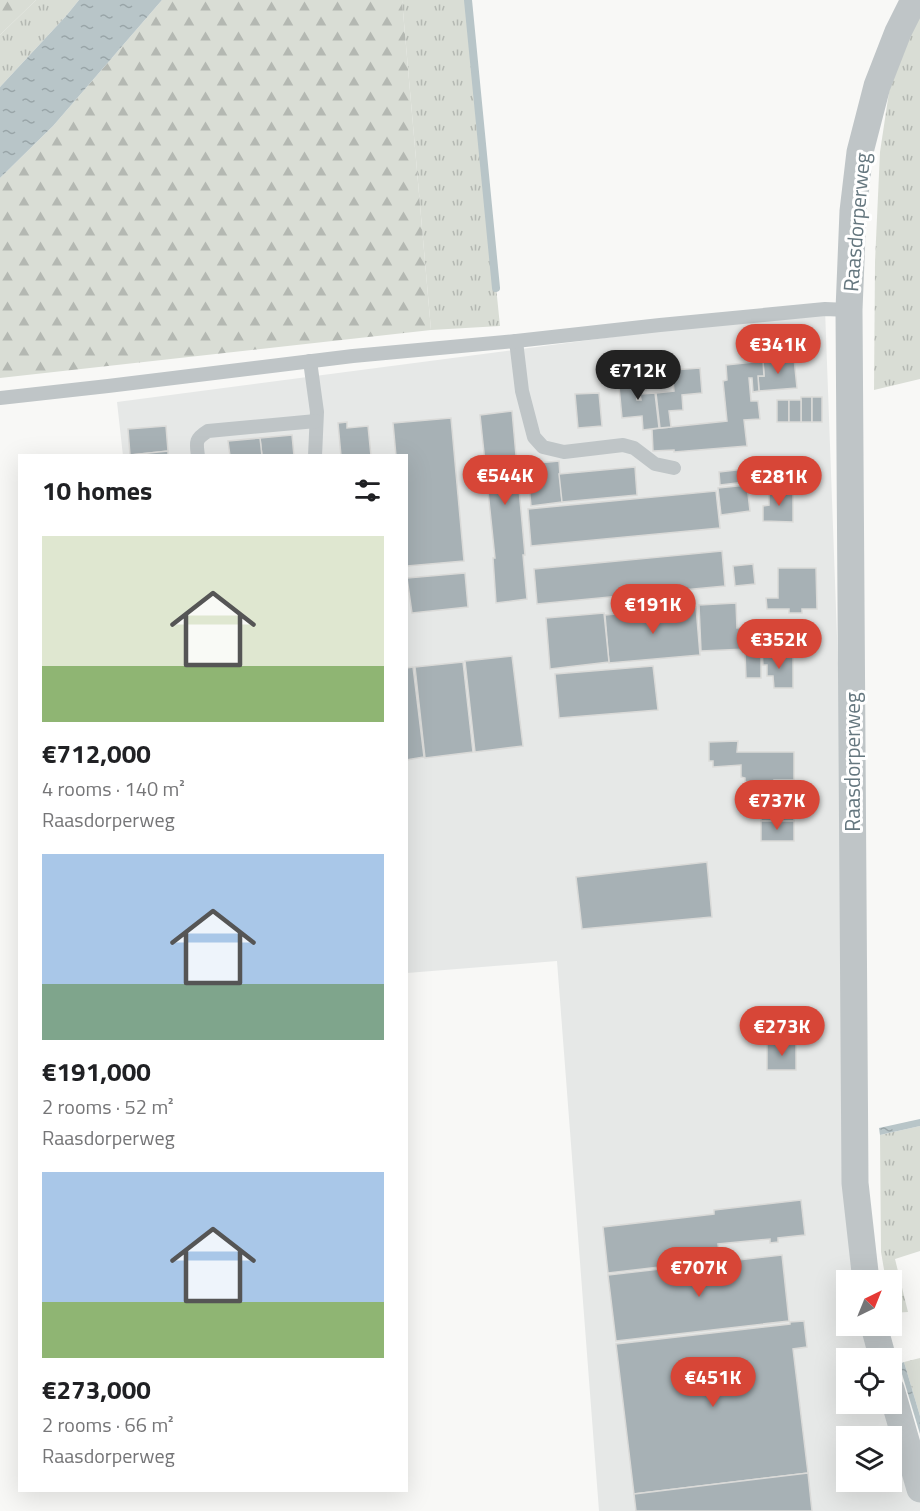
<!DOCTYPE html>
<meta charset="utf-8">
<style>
:root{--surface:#fff;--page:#f2f2f2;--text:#202124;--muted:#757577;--accent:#d74637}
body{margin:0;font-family:"Titillium Web",sans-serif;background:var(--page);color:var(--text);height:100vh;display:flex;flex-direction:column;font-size:22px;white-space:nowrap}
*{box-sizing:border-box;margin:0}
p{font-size:20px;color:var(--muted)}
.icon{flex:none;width:33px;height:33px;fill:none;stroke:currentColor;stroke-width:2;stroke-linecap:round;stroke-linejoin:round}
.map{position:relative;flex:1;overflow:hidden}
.drawer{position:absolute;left:18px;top:454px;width:390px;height:1038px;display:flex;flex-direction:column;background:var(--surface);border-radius:0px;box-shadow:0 6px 24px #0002}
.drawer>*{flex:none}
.needle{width:39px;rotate:43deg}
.tools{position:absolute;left:836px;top:1270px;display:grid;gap:12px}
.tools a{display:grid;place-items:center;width:66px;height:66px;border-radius:0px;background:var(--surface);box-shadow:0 6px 24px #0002;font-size:30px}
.price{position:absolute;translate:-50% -51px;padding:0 14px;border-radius:21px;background:var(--accent);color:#fff;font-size:20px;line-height:39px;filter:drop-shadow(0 2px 3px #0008)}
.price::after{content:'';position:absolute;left:50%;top:36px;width:18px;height:14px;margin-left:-9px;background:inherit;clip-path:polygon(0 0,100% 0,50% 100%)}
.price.on{background:#222;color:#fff}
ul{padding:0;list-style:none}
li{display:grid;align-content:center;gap:12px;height:318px;padding:0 24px}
li span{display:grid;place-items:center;height:186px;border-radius:0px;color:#555}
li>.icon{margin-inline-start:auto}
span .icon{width:108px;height:108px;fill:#fffc;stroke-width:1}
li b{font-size:26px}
h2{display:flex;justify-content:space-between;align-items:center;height:72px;padding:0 24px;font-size:26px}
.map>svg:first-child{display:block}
</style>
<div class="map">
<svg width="920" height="1511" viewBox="0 0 920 1511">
<defs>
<pattern id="grass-tufts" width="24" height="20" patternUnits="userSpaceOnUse" patternTransform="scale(1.5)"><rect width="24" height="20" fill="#d9ddd5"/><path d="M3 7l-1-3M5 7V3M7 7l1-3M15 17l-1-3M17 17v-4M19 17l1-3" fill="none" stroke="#b4b8b2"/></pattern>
<pattern id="forest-firs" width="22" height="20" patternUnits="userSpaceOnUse" patternTransform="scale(1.5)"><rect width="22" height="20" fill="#d9ddd5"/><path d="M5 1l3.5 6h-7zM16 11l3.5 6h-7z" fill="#b4b8b2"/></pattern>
<pattern id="water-ripples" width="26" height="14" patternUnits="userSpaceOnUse" patternTransform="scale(1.5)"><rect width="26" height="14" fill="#b8c5c8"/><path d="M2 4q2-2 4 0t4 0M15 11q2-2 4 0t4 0" fill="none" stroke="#99a5a8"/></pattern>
</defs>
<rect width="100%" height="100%" fill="#f8f8f6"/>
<!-- built -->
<path fill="#e6e8e7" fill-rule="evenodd" d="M825,309L858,1208L870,1281H846V1326H877L883,1359H846V1404H891L920,1487V1511H599L557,961L407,973L406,456H123L117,402ZM846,1437H891V1482H846Z"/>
<!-- grass -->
<g fill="url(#grass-tufts)">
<path d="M36,0H79L66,16L0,87V35Z"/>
<path d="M402,0H467L500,326L431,330Z"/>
<path d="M920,13V379L874,390L875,262L880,152L892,72Z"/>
<path d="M920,1126V1251L895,1259L908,1312L891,1313V1281H886L881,1252L880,1135Z"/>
<path d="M920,1358V1416L904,1362Z"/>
</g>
<!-- forest -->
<g fill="url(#forest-firs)">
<path d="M0,0H36L0,35Z"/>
<path d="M162,0H402L431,330L0,378V178L53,126Z"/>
</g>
<!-- water -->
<g fill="url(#water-ripples)">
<path d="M79,0H162L53,126L0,178V87L66,16Z"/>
<path d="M920,1119V1126L880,1135L879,1128Z"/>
<path d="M904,1362L920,1416V1434L899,1364Z"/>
</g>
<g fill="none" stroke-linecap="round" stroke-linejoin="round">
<!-- stream -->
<path stroke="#b8c5c8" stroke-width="8" d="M468,0L496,288"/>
</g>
<!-- building -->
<g fill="#a7b1b5" stroke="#dadad8" stroke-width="1.5">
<path d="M794,358L797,388L759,391L758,376H764L763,361Z"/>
<path d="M763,361L764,376H758L759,391L753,392L752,378H749L751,401H758L760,419L744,420L747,446L674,452V450L653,451L652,429L727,421L723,381L727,380L726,365Z"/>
<path d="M700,368L702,393L682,395L683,410L669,411L671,427L660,428L656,393L674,391L672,370Z"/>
<path d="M644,373L646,390L636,391L637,400H641L640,394L655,393L659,428L643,430L642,416L622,418L618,376Z"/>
<path d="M599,393L602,426L578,428L575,394Z"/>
<rect x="801" y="397" width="11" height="25"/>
<rect x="812" y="397" width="10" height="25"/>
<rect x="777" y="400" width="12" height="22"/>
<rect x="789" y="400" width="12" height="22"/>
<path d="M512,411L525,555H523L527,599L496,603L493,558H495L480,415Z"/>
<path d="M451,418L464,561L407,566L406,456H396L393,423Z"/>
<path d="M347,422V428L368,426L371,456H341L338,423Z"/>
<path d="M166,426L168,451L130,455L128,429Z"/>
<path d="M292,435L294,456H262L260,438Z"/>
<path d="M260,438L262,456H230L228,441Z"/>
<path d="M168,451V456H131L130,455Z"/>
<path d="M559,461L562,502L531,506L527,464Z"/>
<path d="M635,467L637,495L562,502L559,474Z"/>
<path d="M753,468L754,481L720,485L719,472Z"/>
<path d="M747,485L750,511L721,515L718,488Z"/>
<path d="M716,491L720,528L531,546L528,509Z"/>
<path d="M769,491L793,492V522L763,521V506L769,505Z"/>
<path d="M722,551L725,586L537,604L534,569Z"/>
<path d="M753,564L755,584L735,586L733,566Z"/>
<path d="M778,568H816L817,609H802V613H789V609H767L766,598H778Z"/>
<path d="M465,573L468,607L412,613L407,578Z"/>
<path d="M736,603L737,628L771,626L773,648L701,651L699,605Z"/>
<path d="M696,607L700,655L609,663L605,615Z"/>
<path d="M604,613L609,662L550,669L546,618Z"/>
<path d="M762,651H773V657H793V688H774L773,676H767V665H763Z"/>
<path d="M745,653H761V678H746Z"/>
<path d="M512,656L523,746L475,752L465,661Z"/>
<path d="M463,662L473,752L425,758L415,667Z"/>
<path d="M653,666L658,710L559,718L555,674Z"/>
<path d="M413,667L424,757L406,760V668Z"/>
<path d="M738,741L737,752H794V780H774V785H760V782H745V778L741,777V765L713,767V761H709V742Z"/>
<path d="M794,800V821H761V814H769V801Z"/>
<rect x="761" y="821" width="33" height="20"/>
<path d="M707,862L712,917L582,929L576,877Z"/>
<path d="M766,1019H796V1044H767Z"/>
<rect x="767" y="1044" width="29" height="26"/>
<path d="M801,1200L805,1235L778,1238V1242L770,1243V1239L718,1244L720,1260L608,1273L603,1227L714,1214V1210Z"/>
<path d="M782,1255L789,1321L616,1341L608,1275Z"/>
<path d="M804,1321L807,1347L793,1349L808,1473L634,1494L616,1344L790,1324V1322Z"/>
<path d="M808,1473L812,1511H636L634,1494Z"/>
</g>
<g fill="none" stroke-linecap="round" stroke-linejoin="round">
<!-- lane -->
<g stroke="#bfc5c7" stroke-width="14">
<path d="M516,341L522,391L534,437L543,447L564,452L623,445L634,448L655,464L674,468"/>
<path d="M310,361L317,412L315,456"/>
<path d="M0,398L108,386L353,356L516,341L660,325L825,309L849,310"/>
<path d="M198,456C196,442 195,439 208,431L316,421"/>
</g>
<!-- street -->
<g stroke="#bfc5c7" stroke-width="27">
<path d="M866,1281L855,1183L849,310L853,211L860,152L877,86L898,32L914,0"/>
<path d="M874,1326L883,1359"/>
<path d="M891,1389L920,1489"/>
</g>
</g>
<g text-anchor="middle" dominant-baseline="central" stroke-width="6" stroke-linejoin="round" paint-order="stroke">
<!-- street labels -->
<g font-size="21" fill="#65777f" stroke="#fff">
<text transform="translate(856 222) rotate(-85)">Raasdorperweg</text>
<text transform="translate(852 762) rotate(-90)">Raasdorperweg</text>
</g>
</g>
</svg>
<div class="tools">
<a><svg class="needle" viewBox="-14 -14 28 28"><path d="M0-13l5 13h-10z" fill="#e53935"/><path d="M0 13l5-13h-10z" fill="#757577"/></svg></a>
<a><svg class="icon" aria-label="locate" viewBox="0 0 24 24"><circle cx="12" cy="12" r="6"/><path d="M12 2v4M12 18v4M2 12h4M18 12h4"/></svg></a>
<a><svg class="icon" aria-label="layers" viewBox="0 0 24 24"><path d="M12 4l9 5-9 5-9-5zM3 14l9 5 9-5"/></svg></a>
</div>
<b class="price" style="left:778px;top:375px">€341K</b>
<b class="price on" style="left:638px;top:401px">€712K</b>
<b class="price" style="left:505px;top:506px">€544K</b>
<b class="price" style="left:779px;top:507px">€281K</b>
<b class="price" style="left:653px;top:635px">€191K</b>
<b class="price" style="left:779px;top:670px">€352K</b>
<b class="price" style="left:777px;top:831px">€737K</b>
<b class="price" style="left:782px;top:1057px">€273K</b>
<b class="price" style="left:699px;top:1298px">€707K</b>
<b class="price" style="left:713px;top:1408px">€451K</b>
<section class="drawer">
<h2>10 homes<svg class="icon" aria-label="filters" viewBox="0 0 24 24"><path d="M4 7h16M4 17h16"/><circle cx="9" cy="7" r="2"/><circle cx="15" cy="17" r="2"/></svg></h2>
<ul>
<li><span style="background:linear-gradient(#dfe7d0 70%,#8fb573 0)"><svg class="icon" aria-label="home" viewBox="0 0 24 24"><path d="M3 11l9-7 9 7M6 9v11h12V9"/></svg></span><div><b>€712,000</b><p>4 rooms · 140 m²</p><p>Raasdorperweg</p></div></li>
<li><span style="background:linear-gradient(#a9c7e8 70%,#7fa58c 0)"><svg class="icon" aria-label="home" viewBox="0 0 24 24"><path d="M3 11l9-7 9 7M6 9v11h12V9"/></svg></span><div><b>€191,000</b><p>2 rooms · 52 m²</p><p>Raasdorperweg</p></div></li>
<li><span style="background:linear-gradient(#a9c7e8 70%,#8fb573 0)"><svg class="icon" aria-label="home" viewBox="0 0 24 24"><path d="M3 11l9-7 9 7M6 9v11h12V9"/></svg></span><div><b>€273,000</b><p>2 rooms · 66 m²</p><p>Raasdorperweg</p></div></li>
</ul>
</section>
</div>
